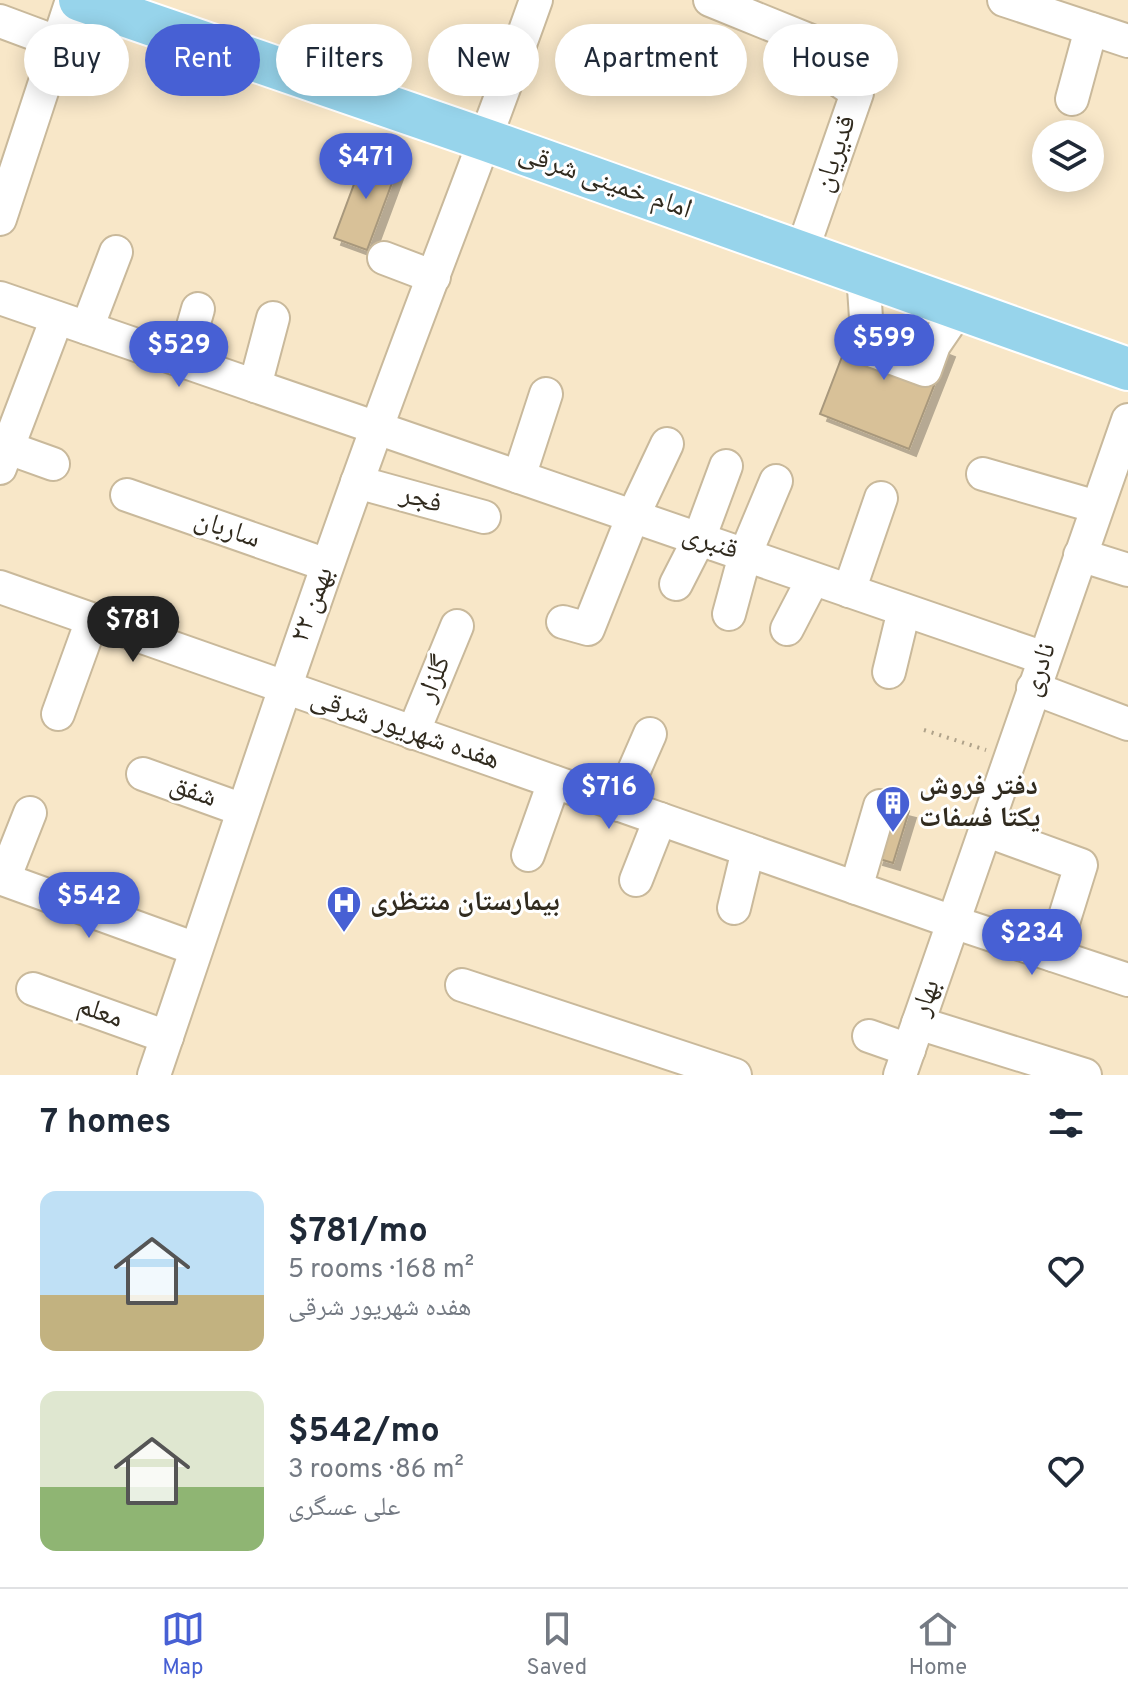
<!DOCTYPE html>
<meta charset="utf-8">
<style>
:root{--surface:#fff;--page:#f2f2f3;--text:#1f2937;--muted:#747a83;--line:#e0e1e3;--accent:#4760d4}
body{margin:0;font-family:Overpass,"Noto Naskh Arabic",sans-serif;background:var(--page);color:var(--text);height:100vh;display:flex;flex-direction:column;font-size:30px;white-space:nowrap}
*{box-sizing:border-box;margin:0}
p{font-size:26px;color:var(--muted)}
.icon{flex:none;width:44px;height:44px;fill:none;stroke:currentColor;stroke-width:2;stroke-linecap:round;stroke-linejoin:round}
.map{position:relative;height:1075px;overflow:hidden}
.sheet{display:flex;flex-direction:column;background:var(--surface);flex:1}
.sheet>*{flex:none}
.hud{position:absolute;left:24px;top:24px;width:1080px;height:72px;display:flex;gap:16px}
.fabs{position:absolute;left:1032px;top:120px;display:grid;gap:16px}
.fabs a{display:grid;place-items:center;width:72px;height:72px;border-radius:50%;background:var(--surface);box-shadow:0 4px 20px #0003;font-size:40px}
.price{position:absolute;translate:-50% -68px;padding:0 18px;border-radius:28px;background:var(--accent);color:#fff;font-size:26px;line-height:52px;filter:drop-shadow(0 2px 4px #0008)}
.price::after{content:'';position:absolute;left:50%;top:48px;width:24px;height:18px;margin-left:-12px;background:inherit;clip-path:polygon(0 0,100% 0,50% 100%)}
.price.on{background:#222;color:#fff}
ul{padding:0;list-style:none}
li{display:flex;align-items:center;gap:24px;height:200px;padding:0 40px}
li span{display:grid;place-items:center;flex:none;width:224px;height:160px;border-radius:16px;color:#555}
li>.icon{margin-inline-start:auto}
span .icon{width:96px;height:96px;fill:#fffc;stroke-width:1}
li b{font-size:34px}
h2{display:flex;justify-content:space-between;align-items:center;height:96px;padding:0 40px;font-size:34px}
.chip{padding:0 28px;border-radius:36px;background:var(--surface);box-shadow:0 4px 20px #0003;font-size:28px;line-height:72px}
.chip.on{background:var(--accent);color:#fff}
.tabs{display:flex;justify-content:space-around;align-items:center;height:112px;border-top:2px solid var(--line);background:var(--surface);font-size:22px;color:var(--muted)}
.tabs a{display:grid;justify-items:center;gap:4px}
.tabs .on{color:var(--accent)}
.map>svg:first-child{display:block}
</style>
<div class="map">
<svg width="1128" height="1075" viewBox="0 0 1128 1075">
<defs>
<filter id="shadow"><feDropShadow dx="7" dy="7" stdDeviation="0" flood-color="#0004"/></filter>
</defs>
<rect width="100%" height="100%" fill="#f8e7c8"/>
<!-- building -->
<g fill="#d8c198" stroke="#a8987c" stroke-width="2" filter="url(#shadow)">
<path d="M366,152L399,164L367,250L334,238Z"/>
<path d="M858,315L948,350L909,449L820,414Z"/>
<path d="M893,807L909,811L893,863L876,858Z"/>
</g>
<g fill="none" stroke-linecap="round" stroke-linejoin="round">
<!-- minor casing -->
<g stroke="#c9b99b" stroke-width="36">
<g id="minor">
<path d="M710,0L821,45L827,72L857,93L802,251"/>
<path d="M1004,0L1128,41"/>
<path d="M0,21L59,43"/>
<path d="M1072,99L1091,29"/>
<path d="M0,219L72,0"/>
<path d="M384,258L434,277"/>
<path d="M863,273L866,318L865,348L925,370L934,345L960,307"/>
<path d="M0,298L1044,658"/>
<path d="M87,328L116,252"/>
<path d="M183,361L198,309"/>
<path d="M255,386L273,318"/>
<path d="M0,445L53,464"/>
<path d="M0,468L57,318"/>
<path d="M983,474L1097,507"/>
<path d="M519,477L546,394"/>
<path d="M357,482L484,517"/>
<path d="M127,495L327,565"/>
<path d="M1080,555L1128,570"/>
<path d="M676,584L699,539L726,466"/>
<path d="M0,587L953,922L1128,980"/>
<path d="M849,591L881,498"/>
<path d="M729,614L745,555L776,481"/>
<path d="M563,622L588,629L633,516L667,444"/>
<path d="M787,629L813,579"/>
<path d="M889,672L904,610"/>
<path d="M1033,688L1128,724"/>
<path d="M58,714L92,620"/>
<path d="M413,733L457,626"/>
<path d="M143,774L243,810"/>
<path d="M619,805L650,734"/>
<path d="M985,830L1081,865L1053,955"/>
<path d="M528,855L554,782"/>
<path d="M0,878L196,949"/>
<path d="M4,879L30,813"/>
<path d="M636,880L660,819"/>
<path d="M856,888L880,806"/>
<path d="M734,908L748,850"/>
<path d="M462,985L735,1075"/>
<path d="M33,989L167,1037"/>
<path d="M918,1023L1085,1075"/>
<path d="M869,1036L909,1050"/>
<path d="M154,1075C227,860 298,644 376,430C428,286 485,144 536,0"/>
<path d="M900,1075L1128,420"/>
</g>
</g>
<!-- major casing -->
<g stroke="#fff" stroke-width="46">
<path id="major" d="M80,0L486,140L1128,369"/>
</g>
<!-- path -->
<path stroke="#afa28a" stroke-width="4" stroke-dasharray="2 6" stroke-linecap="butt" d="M924,730L986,750"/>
<!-- minor -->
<use href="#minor" stroke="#fff" stroke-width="32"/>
<!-- major -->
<use href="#major" stroke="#97d4eb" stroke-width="42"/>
</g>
<!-- icons -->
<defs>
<g id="building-pin" transform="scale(1.8)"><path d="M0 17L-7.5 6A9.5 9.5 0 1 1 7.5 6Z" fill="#4760d4" stroke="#fff"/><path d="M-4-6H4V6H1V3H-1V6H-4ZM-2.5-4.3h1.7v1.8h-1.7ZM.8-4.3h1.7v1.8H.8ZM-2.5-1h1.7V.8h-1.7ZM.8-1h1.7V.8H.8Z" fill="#fff"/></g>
<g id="hospital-pin" transform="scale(1.8)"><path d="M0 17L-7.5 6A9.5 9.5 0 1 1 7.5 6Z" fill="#4760d4" stroke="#fff"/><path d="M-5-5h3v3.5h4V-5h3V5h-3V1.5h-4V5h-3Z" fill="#fff"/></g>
</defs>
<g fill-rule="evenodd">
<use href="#building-pin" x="893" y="803"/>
<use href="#hospital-pin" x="344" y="903"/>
</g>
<g text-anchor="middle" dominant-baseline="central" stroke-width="6" stroke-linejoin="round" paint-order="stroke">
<!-- street labels -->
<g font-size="28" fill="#312b1f" stroke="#fff">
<text transform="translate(836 154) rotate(-71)">قدیریان</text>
<text transform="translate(605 182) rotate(19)">امام خمینی شرقی</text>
<text transform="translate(421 500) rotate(16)">فجر</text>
<text transform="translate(227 530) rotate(19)">ساربان</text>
<text transform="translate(710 543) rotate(19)">قنبری</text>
<text transform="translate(313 605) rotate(-70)">۲۲ بهمن</text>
<text transform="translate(1040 670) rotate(-71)">نادری</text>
<text transform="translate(435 679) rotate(-68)">گلزار</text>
<text transform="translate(405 730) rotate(19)">هفده شهریور شرقی</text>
<text transform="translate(193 792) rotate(20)">شفق</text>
<text transform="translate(927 998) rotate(-71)">بهار</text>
<text transform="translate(100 1013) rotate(20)">معلم</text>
</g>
<!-- poi labels -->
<g font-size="28" font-weight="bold" fill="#312b1f" stroke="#fff" text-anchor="start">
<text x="919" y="787">دفتر فروش<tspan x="919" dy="32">یکتا فسفات</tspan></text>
<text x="370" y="903">بیمارستان منتظری</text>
</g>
</g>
</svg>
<div class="fabs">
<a><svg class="icon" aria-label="layers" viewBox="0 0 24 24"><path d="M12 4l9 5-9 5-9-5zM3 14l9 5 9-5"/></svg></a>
</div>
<b class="price" style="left:366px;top:201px">$471</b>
<b class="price" style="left:884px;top:382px">$599</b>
<b class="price" style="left:179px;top:389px">$529</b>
<b class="price on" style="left:133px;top:664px">$781</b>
<b class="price" style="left:609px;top:831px">$716</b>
<b class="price" style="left:89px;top:940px">$542</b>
<b class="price" style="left:1032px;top:977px">$234</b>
<div class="hud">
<a class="chip">Buy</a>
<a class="chip on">Rent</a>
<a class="chip">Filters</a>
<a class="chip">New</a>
<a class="chip">Apartment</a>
<a class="chip">House</a>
</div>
</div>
<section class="sheet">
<h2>7 homes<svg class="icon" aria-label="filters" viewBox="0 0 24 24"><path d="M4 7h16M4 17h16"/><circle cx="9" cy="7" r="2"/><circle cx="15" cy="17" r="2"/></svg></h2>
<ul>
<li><span style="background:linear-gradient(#bfe0f5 65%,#c2b280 0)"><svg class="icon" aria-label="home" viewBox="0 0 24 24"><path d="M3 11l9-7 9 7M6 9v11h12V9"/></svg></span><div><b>$781/mo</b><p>5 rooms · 168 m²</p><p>هفده شهریور شرقی</p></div><svg class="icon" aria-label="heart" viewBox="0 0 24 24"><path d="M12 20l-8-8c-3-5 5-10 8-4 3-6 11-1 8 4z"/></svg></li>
<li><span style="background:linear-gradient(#dfe7d0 60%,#8fb573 0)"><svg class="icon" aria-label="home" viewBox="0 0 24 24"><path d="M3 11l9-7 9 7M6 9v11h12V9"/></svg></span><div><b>$542/mo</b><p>3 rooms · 86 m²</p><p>علی عسگری</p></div><svg class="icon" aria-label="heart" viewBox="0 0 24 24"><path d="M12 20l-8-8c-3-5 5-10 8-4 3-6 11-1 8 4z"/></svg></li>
</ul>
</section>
<nav class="tabs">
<a class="on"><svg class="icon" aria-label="map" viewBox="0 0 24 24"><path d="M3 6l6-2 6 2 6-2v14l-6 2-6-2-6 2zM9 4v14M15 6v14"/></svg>Map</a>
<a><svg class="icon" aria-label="saved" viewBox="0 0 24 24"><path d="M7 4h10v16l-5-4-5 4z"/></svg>Saved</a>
<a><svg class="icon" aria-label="home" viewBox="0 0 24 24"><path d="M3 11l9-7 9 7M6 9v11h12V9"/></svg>Home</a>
</nav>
